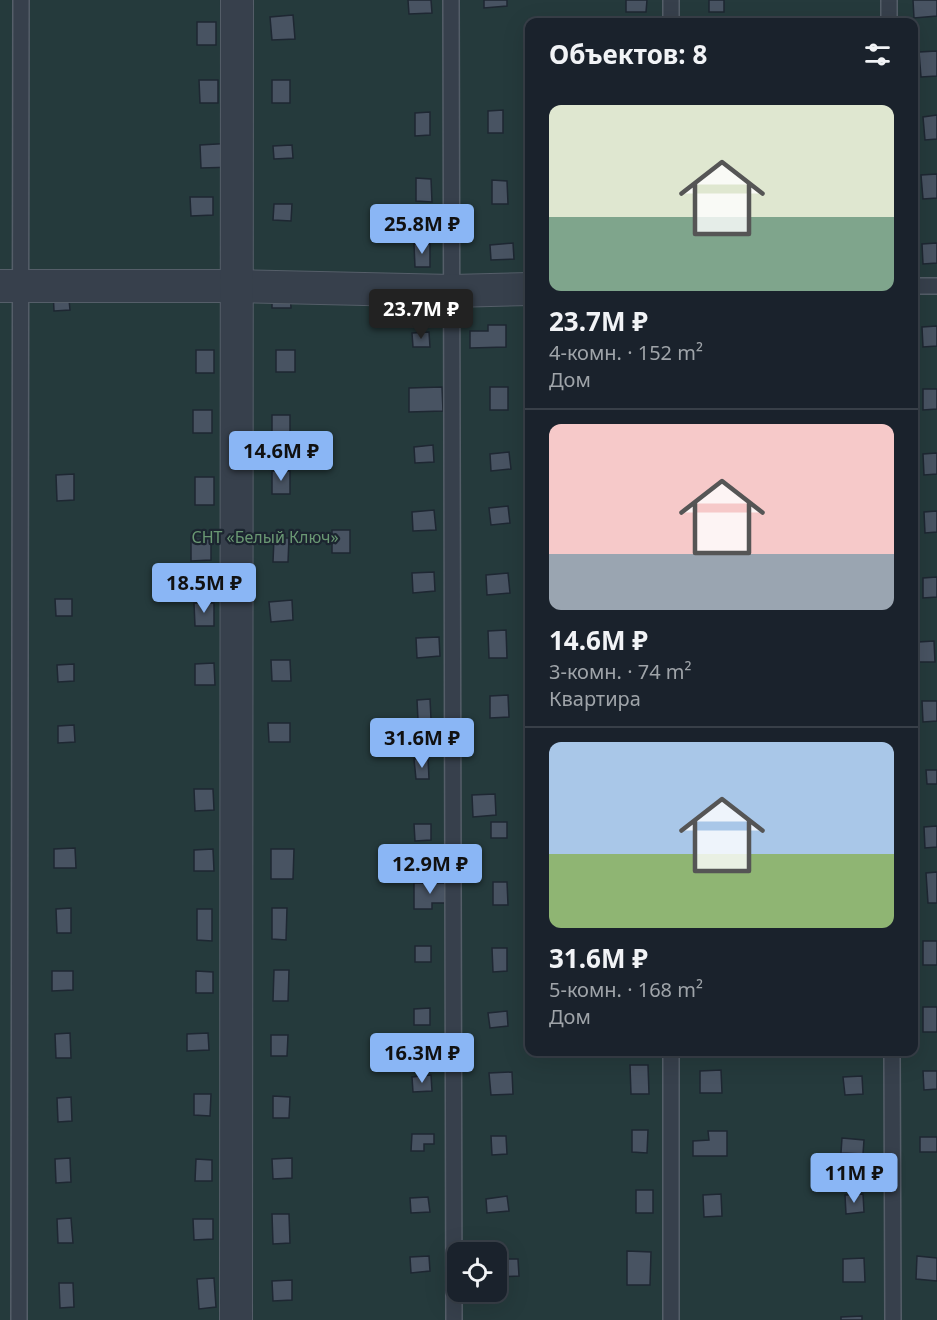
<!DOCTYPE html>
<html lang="ru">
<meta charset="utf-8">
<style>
:root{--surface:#1a222c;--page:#232a34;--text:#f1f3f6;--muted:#9fa4a9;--line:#383f48;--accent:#8ab6f5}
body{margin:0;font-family:"Noto Sans",sans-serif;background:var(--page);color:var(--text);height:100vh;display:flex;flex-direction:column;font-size:22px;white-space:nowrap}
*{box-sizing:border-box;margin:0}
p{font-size:20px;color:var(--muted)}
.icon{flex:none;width:33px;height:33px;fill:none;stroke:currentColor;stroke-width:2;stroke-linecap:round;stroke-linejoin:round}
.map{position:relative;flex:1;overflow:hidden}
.details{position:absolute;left:525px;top:18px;width:393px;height:1038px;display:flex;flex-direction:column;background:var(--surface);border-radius:12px;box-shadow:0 6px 24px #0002,0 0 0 2px var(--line)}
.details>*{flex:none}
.controls{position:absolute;left:447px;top:1242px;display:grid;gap:12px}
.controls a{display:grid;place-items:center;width:60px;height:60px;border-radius:12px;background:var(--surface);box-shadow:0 6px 24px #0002,0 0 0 2px var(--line);font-size:30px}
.price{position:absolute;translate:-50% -51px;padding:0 14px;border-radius:6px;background:var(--accent);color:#111;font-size:20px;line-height:39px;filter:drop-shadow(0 2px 3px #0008)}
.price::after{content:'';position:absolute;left:50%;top:36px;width:18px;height:14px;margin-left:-9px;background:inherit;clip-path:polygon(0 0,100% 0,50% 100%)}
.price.selected{background:#222;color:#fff}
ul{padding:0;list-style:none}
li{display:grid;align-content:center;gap:12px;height:318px;padding:0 24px}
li+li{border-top:2px solid var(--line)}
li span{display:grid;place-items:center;height:186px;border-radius:12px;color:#555}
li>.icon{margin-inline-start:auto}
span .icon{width:108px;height:108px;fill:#fffc;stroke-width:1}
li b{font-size:26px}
h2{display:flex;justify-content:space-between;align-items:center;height:72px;padding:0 24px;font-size:26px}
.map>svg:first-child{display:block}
</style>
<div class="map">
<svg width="937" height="1320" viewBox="0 0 937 1320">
<rect width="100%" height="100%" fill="#232e3b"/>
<!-- green -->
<path fill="#253a3c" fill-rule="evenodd" d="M0,0H937V1320H0ZM530,22H914V1052H530ZM458,1252H496V1292H458Z"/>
<!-- building -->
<g fill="#485362" stroke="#1e2732" stroke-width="1.5">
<path d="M408,0H431L432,13L409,14Z"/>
<path d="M484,0H507V6L484,8Z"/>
<path d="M626,0H647L646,12H626Z"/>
<rect x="709" y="0" width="15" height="12"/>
<path d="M913,0H937V16L914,18Z"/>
<path d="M293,15L295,39L272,40L270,17Z"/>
<rect x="197" y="22" width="19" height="23"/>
<path d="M937,51V76L921,77L919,52Z"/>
<path d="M199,80H218V103H200Z"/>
<rect x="272" y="80" width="18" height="23"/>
<path d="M503,110V133H488V111Z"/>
<path d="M430,112V135L415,136V113Z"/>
<path d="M937,115V139L925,140L923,117Z"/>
<path d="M234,143L235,167L201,168L200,145Z"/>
<path d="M292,145L293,158L274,159L273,146Z"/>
<path d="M937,174V198L923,199L921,175Z"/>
<path d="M416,178L431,179L432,202L416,201Z"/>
<path d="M492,180L507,181L508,204H492Z"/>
<path d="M190,197H213V215L191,216Z"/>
<path d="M274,204H292L291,221L273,220Z"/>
<path d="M513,243L514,259L491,260L490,245Z"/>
<path d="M937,243V263L923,264L922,244Z"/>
<path d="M414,244H430V267H415Z"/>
<path d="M68,289L70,310L54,311L53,290Z"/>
<path d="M272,291H290L291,308H272Z"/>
<path d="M488,325H506V347L470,348V331H488Z"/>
<path d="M937,326V346L923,347L922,327Z"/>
<path d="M429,332L430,347H413L412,333Z"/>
<rect x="196" y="350" width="18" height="23"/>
<rect x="276" y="350" width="19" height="22"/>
<path d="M442,387L443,411L409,412V388Z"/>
<rect x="490" y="387" width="18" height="23"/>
<path d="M923,389H937V409L923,410Z"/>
<rect x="193" y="410" width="19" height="23"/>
<rect x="272" y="415" width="18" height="23"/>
<path d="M433,445L434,462L415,463L414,447Z"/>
<path d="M509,452L511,469L491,471L490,454Z"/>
<path d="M937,453V474L924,475L923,454Z"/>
<rect x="272" y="471" width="18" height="23"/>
<path d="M74,474V500L57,501L56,475Z"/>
<rect x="195" y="477" width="19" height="28"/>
<path d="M508,506L510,523L491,525L489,508Z"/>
<path d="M434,510L436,530L413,531L412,512Z"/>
<path d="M937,511V532L925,533L924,512Z"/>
<rect x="332" y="530" width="18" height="23"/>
<path d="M191,538H211V560L191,561Z"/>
<path d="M274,538H289L288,562H273Z"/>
<path d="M434,572L435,591L413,593L412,573Z"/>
<path d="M508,573L510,593L487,595L486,575Z"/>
<path d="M937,577V597L923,598V578Z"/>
<path d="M55,599H72V616H56Z"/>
<path d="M292,600L293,620L271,622L269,602Z"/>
<path d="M194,603H214V626H195Z"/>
<path d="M506,630L507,658H489L488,631Z"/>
<path d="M439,637L440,656L417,658L416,638Z"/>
<path d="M934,641L935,662H919L918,642Z"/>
<path d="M271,660H290L291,681H272Z"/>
<path d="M214,663L215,685H195V664Z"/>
<path d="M74,664V681L58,682L57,665Z"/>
<path d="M508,695L509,717L490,718V696Z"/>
<path d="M430,699L431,719L418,720L417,700Z"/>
<path d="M922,701H937V721L923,722Z"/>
<path d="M268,723H290V742H269Z"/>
<path d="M74,725L75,742L58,743V726Z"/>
<path d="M428,758L429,779H416L414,759Z"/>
<path d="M926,770H937V784H927Z"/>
<path d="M194,789H213L214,810L195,811Z"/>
<path d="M495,794L496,815L473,817L472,795Z"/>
<rect x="491" y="822" width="16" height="16"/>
<path d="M414,824H431V840L415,841Z"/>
<path d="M937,826V847L925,848L924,827Z"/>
<path d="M75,848L76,868H54V849Z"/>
<path d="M213,849L214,871H194V850Z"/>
<path d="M271,849H294L293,879H271Z"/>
<path d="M937,872V903H928L926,873Z"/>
<path d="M493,882H507L508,905H493Z"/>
<path d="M414,883H449V903H432V909H414Z"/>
<path d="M71,908V933H57L56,909Z"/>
<path d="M272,908H287L286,940L272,939Z"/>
<path d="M197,909H212V941L197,940Z"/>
<rect x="923" y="941" width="14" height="24"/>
<rect x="415" y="946" width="16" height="16"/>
<path d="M492,948H507V971L493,972Z"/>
<path d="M274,970H289L288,1001H273Z"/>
<path d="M52,971H73V990L52,991Z"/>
<path d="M196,971L213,972V993H196Z"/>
<rect x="923" y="1007" width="14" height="25"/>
<path d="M430,1008V1025H414V1009Z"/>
<path d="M507,1011L508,1026L490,1028L488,1013Z"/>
<path d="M70,1033L71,1058H56L55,1034Z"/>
<path d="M208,1033L209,1050L187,1051V1034Z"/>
<path d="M271,1035H288L287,1056H271Z"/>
<path d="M630,1065H648L649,1094H631Z"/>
<path d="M721,1070L722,1093H700V1071Z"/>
<path d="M923,1071H937V1089L924,1090Z"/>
<path d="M512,1072L513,1094L491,1095L489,1073Z"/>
<path d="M431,1075L432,1091L413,1092L412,1077Z"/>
<path d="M862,1076L863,1094L845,1095L843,1077Z"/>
<path d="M194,1094H211L210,1116L194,1115Z"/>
<path d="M273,1096L290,1097L289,1118H273Z"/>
<path d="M71,1097L72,1121L58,1122L57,1098Z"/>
<path d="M632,1130H648L647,1153L632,1152Z"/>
<path d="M708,1131H727V1156H693V1141L709,1140Z"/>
<path d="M412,1134H434V1144H424V1151H411Z"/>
<path d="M491,1136H506L507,1154L492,1155Z"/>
<rect x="920" y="1137" width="17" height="15"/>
<path d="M842,1138L864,1140L863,1154L841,1153Z"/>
<path d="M70,1158L71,1182L56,1183L55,1159Z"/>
<path d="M292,1158V1178L273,1179L272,1159Z"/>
<path d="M196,1159L212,1160V1181H195Z"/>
<rect x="636" y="1190" width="17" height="23"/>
<path d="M721,1194L722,1216L704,1217L703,1195Z"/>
<path d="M863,1194L864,1212L846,1214L845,1195Z"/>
<path d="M507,1196L509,1211L487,1213L486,1199Z"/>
<path d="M428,1197L430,1212L411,1213L410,1198Z"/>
<path d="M272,1214H289L290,1243L273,1244Z"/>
<path d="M71,1218L73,1243H58L57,1219Z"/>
<path d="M193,1219H213V1239L194,1240Z"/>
<path d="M627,1251L651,1252L650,1285H627Z"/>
<path d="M429,1256L430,1271L411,1273L410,1257Z"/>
<path d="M917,1256L937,1258V1281L916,1279Z"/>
<path d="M864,1258L865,1282H843V1259Z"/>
<path d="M496,1259H518L519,1276L496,1277Z"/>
<path d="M214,1278L216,1307L199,1309L197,1279Z"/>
<path d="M292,1280V1300L273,1301L272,1281Z"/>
<path d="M59,1283H73L74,1307L60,1308Z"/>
<path d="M862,1316V1320H841V1317Z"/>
</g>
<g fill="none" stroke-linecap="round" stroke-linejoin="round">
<!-- lane casing -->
<g stroke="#555e69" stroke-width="18">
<g id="lane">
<path d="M451,0L454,1320"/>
<path d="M889,0V22"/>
<path d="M671,22V0"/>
<path d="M914,286H937"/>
<path d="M671,1052V1320"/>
<path d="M892,1052L893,1320"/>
<path d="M19,1320L21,0"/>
</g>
</g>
<!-- street casing -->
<g stroke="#555e69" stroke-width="34">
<g id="street">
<path d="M0,286H237L452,291L530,289"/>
<path d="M236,1320L237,0"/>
</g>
</g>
<!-- lane -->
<use href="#lane" stroke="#37404c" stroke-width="15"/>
<!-- street -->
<use href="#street" stroke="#37404c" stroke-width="32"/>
</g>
<g text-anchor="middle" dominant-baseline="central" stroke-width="4.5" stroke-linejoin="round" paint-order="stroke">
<!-- park labels -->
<g font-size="16" fill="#6a9873" stroke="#1c2530">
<text x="265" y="537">СНТ «Белый Ключ»</text>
</g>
</g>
</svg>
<div class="controls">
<a><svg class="icon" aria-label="locate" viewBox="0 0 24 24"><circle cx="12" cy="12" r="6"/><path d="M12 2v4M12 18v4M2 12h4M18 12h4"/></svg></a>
</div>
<b class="price" style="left:422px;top:255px">25.8M ₽</b>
<b class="price selected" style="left:421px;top:340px">23.7M ₽</b>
<b class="price" style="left:281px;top:482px">14.6M ₽</b>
<b class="price" style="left:204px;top:614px">18.5M ₽</b>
<b class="price" style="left:422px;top:769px">31.6M ₽</b>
<b class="price" style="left:430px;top:895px">12.9M ₽</b>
<b class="price" style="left:422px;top:1084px">16.3M ₽</b>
<b class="price" style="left:854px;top:1204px">11M ₽</b>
<section class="details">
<h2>Объектов: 8<svg class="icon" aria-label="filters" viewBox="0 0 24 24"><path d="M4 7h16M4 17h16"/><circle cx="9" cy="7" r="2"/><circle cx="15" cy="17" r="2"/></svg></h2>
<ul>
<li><span style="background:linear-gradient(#dfe7d0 60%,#7fa58c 0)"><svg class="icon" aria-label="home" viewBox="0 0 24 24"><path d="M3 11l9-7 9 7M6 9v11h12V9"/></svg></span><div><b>23.7M ₽</b><p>4-комн. · 152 m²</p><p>Дом</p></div></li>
<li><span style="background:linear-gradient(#f6c9c9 70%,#9aa5b1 0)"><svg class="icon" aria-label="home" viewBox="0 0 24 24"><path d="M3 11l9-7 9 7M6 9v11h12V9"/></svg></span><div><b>14.6M ₽</b><p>3-комн. · 74 m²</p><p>Квартира</p></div></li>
<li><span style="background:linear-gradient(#a9c7e8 60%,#8fb573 0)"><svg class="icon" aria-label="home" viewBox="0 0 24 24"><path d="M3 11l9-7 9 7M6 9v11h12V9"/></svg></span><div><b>31.6M ₽</b><p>5-комн. · 168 m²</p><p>Дом</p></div></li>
</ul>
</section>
</div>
